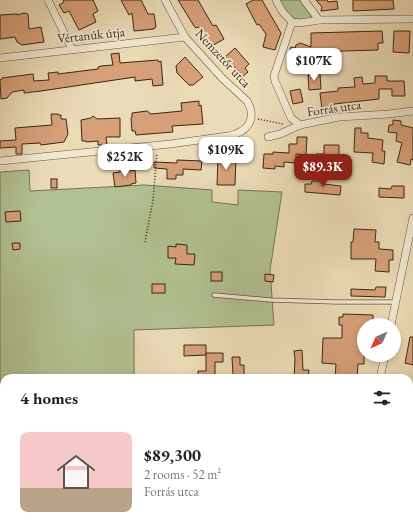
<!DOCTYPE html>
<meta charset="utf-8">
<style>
:root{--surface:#fff;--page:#f2f2f2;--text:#222;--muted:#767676;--accent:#8f2418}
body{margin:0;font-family:"EB Garamond",serif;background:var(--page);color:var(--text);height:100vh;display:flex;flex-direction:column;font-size:15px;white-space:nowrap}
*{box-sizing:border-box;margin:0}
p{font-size:13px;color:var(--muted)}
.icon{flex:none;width:22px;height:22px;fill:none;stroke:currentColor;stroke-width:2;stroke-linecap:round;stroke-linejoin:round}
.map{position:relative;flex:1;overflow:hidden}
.drawer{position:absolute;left:0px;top:374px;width:413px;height:156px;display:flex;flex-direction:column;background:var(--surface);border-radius:12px 12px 0 0;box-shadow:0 2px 6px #0003}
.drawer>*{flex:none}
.needle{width:26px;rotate:225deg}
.tools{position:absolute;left:357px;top:318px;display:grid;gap:8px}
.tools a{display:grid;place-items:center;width:44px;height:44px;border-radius:50%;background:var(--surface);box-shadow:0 2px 6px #0003;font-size:20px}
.price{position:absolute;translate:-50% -34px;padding:0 9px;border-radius:8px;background:#fff;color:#222;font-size:13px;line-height:26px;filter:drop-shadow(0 1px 2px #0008)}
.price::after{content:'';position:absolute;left:50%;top:24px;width:12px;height:9px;margin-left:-6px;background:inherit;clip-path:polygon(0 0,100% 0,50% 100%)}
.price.current{background:var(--accent);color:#fff}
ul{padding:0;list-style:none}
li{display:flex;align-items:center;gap:12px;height:100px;padding:0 20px}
li span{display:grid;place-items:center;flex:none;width:112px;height:80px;border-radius:8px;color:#555}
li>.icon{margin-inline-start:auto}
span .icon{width:48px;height:48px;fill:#fffc;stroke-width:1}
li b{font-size:17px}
h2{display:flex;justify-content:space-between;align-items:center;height:48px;padding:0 20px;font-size:17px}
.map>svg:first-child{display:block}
</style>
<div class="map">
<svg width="413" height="530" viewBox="0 0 413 530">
<rect width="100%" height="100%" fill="#ebdbb7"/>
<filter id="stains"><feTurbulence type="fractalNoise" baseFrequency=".005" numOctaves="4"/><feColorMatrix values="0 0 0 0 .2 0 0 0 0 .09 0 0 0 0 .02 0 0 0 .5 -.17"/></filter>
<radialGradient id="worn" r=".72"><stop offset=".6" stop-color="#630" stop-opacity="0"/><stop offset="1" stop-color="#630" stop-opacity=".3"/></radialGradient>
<!-- green -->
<g fill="#b2c192" stroke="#767454">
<path d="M279,0H300L312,17L311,19C290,21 289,17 279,0Z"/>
<path d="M29,170L30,191L144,185L212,190V202L238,205V190L282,192L270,270L274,325L134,330V378H4V402H0V172Z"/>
<path d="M409,417H413V458L409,457Z"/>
</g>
<!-- water -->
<path fill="#9eb8ba" stroke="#767e78" d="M24,526H66L69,530H22Z"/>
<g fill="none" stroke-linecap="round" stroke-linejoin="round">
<!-- stream -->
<g stroke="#767e78" stroke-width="2.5">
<path d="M409,467L413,468"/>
<path d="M92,530L93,526"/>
</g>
</g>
<!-- building -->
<g fill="#d8a079" stroke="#392815">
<path d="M63,0H93L98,11L93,14L96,22L79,30L69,11L64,13L59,5L64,2Z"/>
<path d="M121,0H141L148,14H154L156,27L154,28V29L134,31L132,13L129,15Z"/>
<path d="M178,0H198L213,26L216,25L224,39L210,47L199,27L196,28L194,26Z"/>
<path d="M253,0H262L281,33L275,50L263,47L266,34L259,24L257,25L246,4Z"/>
<path d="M316,0H327L328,2L337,1L338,9L321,11L322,7Z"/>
<path d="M353,0H393L394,9L353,11Z"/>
<path d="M24,13L28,14L29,29L41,27L44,42L22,45L17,42L15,37L0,39V15L17,14V15Z"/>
<path d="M382,31L383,43H378V50L309,52L306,61L301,64L291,60L288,56L291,47L295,48L296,45L300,43L311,47V33Z"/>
<path d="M394,31H410L409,53L393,52Z"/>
<path d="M235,48L249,64L245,68L248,72L243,76L225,57Z"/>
<path d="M119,53L120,63L158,60L159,62L161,61L163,85L153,86L152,79L135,81V77L41,91L24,93V90L12,92L7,98L1,99L0,80L2,79V78L33,74L34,81L49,80L48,73L58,72V74L98,69V67L101,66L113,65L111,54Z"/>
<path d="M185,57L203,77L193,85H189L177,73L176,66Z"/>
<path d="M320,74L321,89L309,90L308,75Z"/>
<path d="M375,76H387V81H404L405,96H392V89H379V99L334,104V108L322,109L320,93L338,91V88L355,87L354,78L362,77L363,84L375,83Z"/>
<path d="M300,89L303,102L293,104L290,91Z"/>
<path d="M199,101V106L201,105L203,124L172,126L173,132L136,135L135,131H132L131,118L132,117V113L147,111L151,114L182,111L181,103Z"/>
<path d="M51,114H58V115H61V119H66L68,134L64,142L41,145L40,143L22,144V154H16V147L0,148V141L16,140L15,128L52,125Z"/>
<path d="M93,116L97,119L120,118V137H106L107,145H98V141L86,142V141H82L81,120L91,118Z"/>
<path d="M393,120L401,121V125L413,128V160L411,159L410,165L397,162L402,143L396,141L397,133L388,132L389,125H393Z"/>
<path d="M355,128H361V133H368V138L383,140L382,151H385L384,164L372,162L373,153L354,152Z"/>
<path d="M297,137H307L306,155L296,154V163L284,162V167L275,166V169L263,168L264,154H273V152L289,153V144H297Z"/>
<path d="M324,145H339V160L329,159V169H316V154H324Z"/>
<path d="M218,157L236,158L235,185H217Z"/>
<path d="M177,160L202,161L201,170L183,169V175H176V179H167V169L154,168V162L177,163Z"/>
<path d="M129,168V171L135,170L136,183L131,184V185L115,187L113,173L120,172V169Z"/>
<rect x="51" y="179" width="6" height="9"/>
<path d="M312,181H324V184L341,186L340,195L305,192V184H311Z"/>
<path d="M392,186H404V198L379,197V188L391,189Z"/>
<path d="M20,211L21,221L6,222L5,212Z"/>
<path d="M354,229L376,230L375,242H379V249L393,250V260H389V272L375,271L376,259H351V242H353Z"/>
<path d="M12,243H20V249L13,250Z"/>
<path d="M176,244L187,245V254H195L194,265L175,264L176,258H168V246L176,247Z"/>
<rect x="211" y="272" width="11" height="9"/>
<path d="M265,274L274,275L273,282L265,281Z"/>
<rect x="152" y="284" width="13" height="9"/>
<path d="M376,287H386L385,297L351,296V289L375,290Z"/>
<path d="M343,314L373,315V325H364V364H358L357,378H335L336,364L322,363L323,338H342V325H339V317H343Z"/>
<path d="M410,337H413V365L405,363Z"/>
<path d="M184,345H206V355L184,356Z"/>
<path d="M302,350L303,370H309L308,378H294L295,359L294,351Z"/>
<path d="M206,353H223V362H215V378H198V371H206Z"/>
<path d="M232,357H240V365H244V378H236V375H233Z"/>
</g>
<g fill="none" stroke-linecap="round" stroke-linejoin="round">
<!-- service casing -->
<g stroke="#66553e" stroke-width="5">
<path id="service" d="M214,295L271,300L336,302H396"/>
</g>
<!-- minor casing -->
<g stroke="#66553e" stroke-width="8">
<g id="minor">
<path d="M48,0L72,49"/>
<path d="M276,0L282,11L292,22L300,23L319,20"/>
<path d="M304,0L319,20L413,19"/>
<path d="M292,22L274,76L275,81L291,118L300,125"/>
<path d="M0,58L185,37"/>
<path d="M268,137L280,134L300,125L339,117L389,114L413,111"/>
<path d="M0,161L170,144L228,136C246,133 258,120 247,101L222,78L185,37L165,0"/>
<path d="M391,325L413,218"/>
<path d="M380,378L385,355"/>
</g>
</g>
<!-- path -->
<g stroke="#392815" stroke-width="1.5" stroke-dasharray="1 2" stroke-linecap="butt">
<path d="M258,119L283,124"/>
<path d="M145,242L153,200L157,153"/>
<path d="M0,385L4,384"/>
<path d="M0,398L4,402"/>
<path d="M0,424L4,418"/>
<path d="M0,441L4,439"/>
<path d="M409,464L413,465"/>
<path d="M0,469L4,460"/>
<path d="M409,484H413"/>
<path d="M0,493L4,485"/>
<path d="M238,526L244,530"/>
<path d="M280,526L294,530"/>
<path d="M6,530L8,526"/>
<path d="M98,530V526"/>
<path d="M110,530L111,526"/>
<path d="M145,530L147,526"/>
<path d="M177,530L178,526"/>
<path d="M200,530L201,526"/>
<path d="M214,530L216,526"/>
<path d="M253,530L255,526"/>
<path d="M397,530L398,526"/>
</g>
<!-- service -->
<use href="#service" stroke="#f2e8d0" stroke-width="3.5"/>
<!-- minor -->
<use href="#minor" stroke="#f2e8d0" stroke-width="7"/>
</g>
<g text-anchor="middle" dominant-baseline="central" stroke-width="3.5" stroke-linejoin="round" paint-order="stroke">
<!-- street labels -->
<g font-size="13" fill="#392815" stroke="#f2e8d0">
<text transform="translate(91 35) rotate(-6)">Vértanúk útja</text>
<text transform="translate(223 58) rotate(47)">Nemzetőr utca</text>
<text transform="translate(334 108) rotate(-8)">Forrás utca</text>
</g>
</g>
<rect width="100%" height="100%" filter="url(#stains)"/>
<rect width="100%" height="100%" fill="url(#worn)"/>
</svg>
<div class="tools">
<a><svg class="needle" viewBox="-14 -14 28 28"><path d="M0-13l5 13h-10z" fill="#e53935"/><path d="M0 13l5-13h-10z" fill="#767676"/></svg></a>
</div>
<b class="price" style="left:314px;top:82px">$107K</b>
<b class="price" style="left:226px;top:171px">$109K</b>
<b class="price" style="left:125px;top:178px">$252K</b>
<b class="price current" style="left:323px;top:188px">$89.3K</b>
<section class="drawer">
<h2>4 homes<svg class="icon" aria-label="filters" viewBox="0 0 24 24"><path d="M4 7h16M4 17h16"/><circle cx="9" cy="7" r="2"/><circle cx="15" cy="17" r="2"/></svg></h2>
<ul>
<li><span style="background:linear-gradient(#f6c9c9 70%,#b9a48a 0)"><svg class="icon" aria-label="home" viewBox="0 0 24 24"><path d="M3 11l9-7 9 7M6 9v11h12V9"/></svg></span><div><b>$89,300</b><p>2 rooms · 52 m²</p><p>Forrás utca</p></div></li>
</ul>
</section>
</div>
